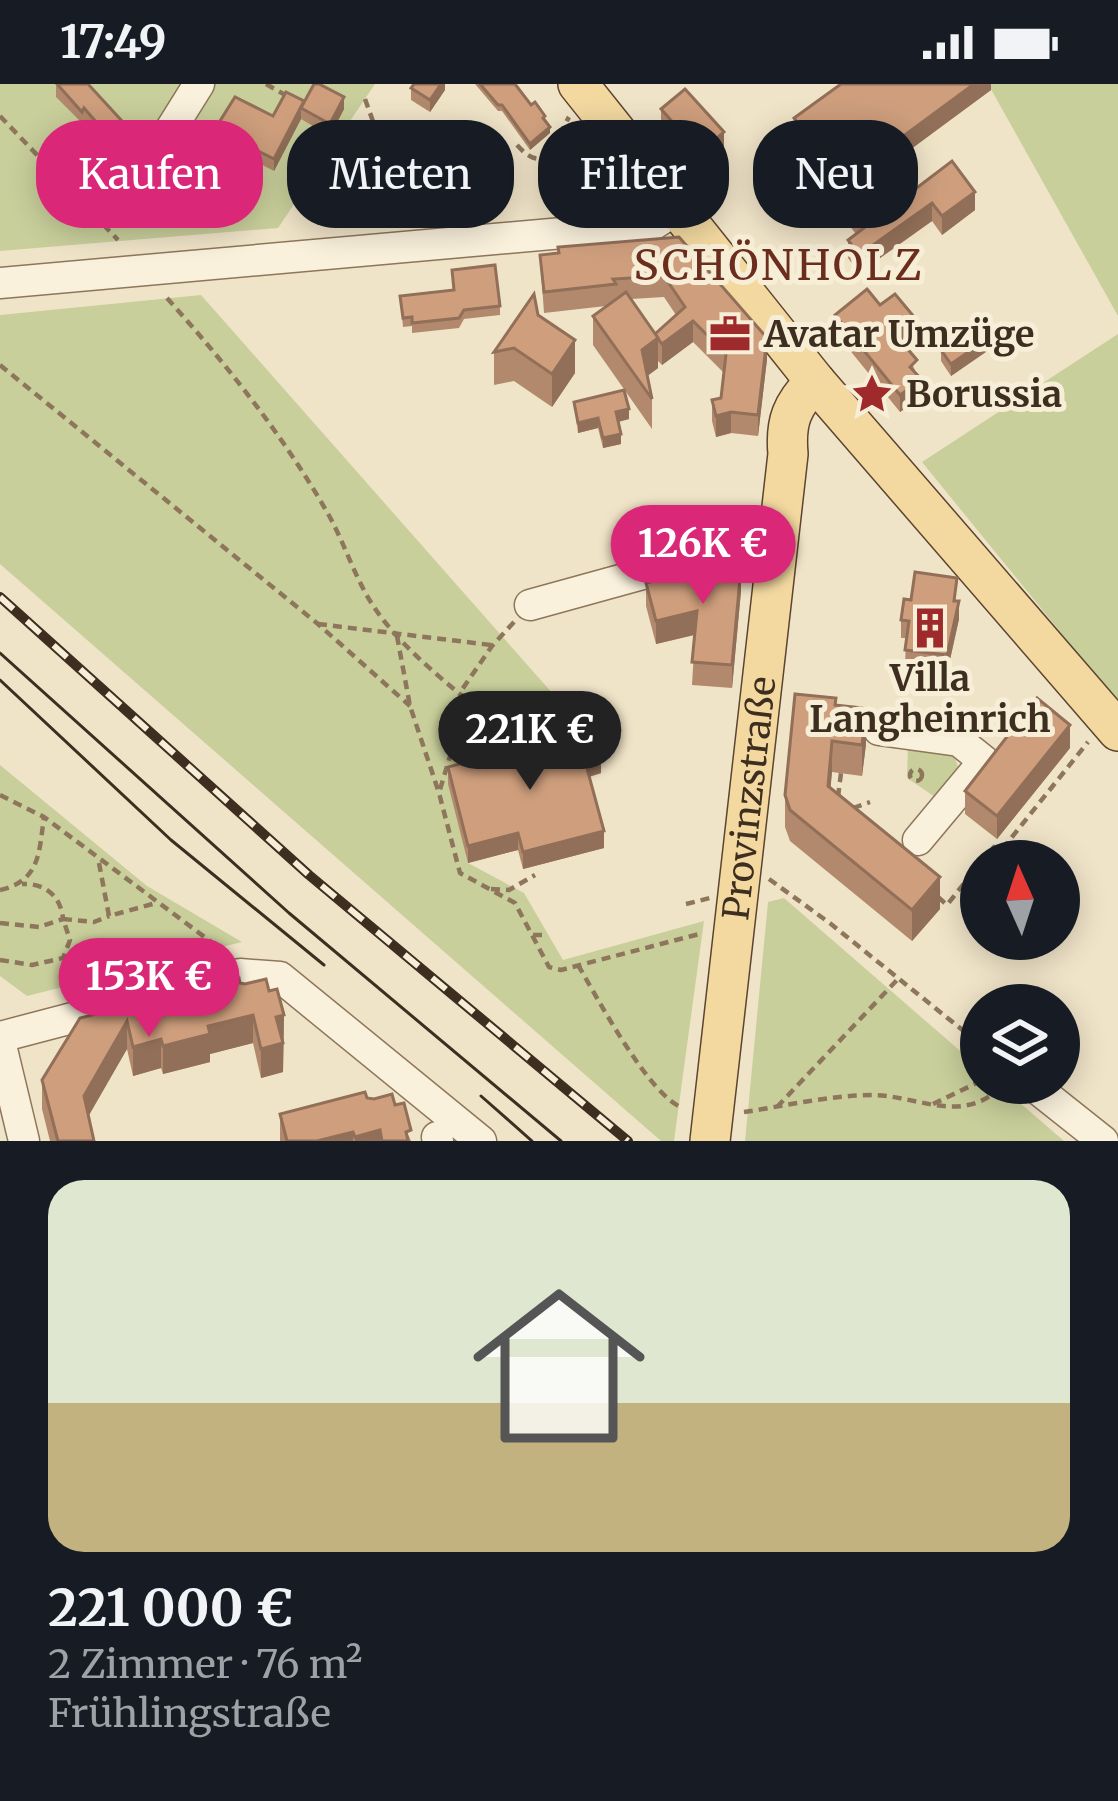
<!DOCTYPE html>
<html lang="de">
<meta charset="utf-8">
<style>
:root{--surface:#171b24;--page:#242831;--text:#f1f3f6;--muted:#9ea1a6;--accent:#db2777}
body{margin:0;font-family:Merriweather,serif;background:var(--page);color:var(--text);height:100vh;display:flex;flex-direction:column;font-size:45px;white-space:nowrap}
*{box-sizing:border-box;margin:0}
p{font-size:39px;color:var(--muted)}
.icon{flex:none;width:66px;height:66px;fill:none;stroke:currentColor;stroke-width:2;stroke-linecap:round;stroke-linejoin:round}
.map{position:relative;height:1057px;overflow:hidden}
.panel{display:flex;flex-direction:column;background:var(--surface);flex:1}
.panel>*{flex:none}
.guide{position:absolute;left:36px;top:36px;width:1047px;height:108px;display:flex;gap:24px}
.needle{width:78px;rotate:357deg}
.controls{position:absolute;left:960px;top:756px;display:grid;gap:24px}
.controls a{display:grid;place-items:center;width:120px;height:120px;border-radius:50%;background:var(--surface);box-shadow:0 6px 30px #0003;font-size:60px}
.price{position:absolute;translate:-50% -102px;padding:0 27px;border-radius:42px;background:var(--accent);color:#fff;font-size:39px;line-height:78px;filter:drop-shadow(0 3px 6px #0008)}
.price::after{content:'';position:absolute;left:50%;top:72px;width:36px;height:27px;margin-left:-18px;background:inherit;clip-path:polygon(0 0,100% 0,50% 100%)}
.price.active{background:#222;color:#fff}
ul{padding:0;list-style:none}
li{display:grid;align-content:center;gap:24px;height:636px;padding:0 48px}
li span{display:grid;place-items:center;height:372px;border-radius:36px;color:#555}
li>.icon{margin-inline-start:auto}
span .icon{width:216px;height:216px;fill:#fffc;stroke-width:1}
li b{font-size:51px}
.chip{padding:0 42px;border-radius:48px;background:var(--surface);box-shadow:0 6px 30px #0003;font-size:42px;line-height:108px}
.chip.active{background:var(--accent);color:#fff}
.status{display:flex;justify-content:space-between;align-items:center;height:84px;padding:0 60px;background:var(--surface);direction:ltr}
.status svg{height:33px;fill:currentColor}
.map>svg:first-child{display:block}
</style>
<div class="status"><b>17:49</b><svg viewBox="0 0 49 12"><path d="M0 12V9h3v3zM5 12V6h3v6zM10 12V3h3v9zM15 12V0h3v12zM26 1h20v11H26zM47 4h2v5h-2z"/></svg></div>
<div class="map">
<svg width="1118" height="1057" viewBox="0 0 1118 1057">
<rect width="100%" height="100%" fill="#f0e4c8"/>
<!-- green -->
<g fill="#c9cf9b">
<path d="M0,0H375L278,144L0,167Z"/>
<path d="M988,0H1118V232Z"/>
<path d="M201,211L591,653L468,779L524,809L563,876L704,837L674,1057H661L0,480V231Z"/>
<path d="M1118,250V619L922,378Z"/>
<path d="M908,660L953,669L959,685L938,715L907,694Z"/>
<path d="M0,681L147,802L242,858L27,912L0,892Z"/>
<path d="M784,814L981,985V999H997L1064,1057H745L768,818Z"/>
</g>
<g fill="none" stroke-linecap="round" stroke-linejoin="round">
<!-- minor casing -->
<g stroke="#8d765c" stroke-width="33">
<g id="minor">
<path d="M164,56L199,0"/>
<path d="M0,199L630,143L654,140L679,124"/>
<path d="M530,521L751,460L778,463"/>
<path d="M879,646L959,657L984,677L918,756"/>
<path d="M0,953L240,890L280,893L481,1057"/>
<path d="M0,957L24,1057"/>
<path d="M1030,999L1103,1057"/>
<path d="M437,1053L438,1057"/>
</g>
</g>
<!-- major casing -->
<g stroke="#5b4430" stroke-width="42">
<g id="major">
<path d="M578,0L815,297L1118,647"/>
<path id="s1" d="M710,1057L788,370C785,337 792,321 815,297"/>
</g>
</g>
<!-- path -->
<g stroke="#8d765c" stroke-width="4.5" stroke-dasharray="9 6" stroke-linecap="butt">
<path d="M266,0L287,12"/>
<path d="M365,15L375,43L391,62"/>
<path d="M0,32L118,156"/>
<path d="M195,57L217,54"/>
<path d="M517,61C549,97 557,53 569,33"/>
<path d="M167,214C226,280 283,351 327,428C345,459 355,496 376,526C410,575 466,612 509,653"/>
<path d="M0,281L318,540L410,622"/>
<path d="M514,538L492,562L461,607L463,629L439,709L460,789L515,819L549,883L561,886L703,849"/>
<path d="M318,540L491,561"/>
<path d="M397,552L410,622L439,709"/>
<circle cx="916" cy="691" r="6"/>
<path d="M0,711L44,733L222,866"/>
<path d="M838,713L841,689"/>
<path d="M853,724L870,718"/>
<path d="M982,777L994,763L1000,768L1088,658"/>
<path d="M99,779L109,832L156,819"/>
<path d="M769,795L831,840L981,961"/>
<path d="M491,805L509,806L535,791"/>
<path d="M0,806C40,797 39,769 44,733"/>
<path d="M938,813L947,821L981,778"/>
<path d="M686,820L710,814"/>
<path d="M63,835L94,838L109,832"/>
<path d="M0,839L39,843L63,835C61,812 45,799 22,800"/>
<path d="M533,851H547"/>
<path d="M0,876L32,881L63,874L70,856L63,835"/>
<path d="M578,881C598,915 650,1013 683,1024"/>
<path d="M933,1020L981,997"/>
<path d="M777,1023L897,896"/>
<path d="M744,1028C785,1022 831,1011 873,1011C921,1012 964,1043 1005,999"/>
</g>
<!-- minor -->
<use href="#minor" stroke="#faf1dc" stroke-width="30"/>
<!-- major -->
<use href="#major" stroke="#f3d9a0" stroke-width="39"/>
<!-- tram -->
<g stroke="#3d2e20" stroke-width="3">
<path d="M0,569L289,829L561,1057"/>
<path d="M0,596L171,756L324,881"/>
<path d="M481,1012L532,1057"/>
</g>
<!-- rail casing -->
<g stroke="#3d2e20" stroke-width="10">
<path id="rail" d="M0,513L309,791L628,1057"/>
</g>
<!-- rail -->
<use href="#rail" stroke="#f7eed8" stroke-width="6" stroke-dasharray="18" stroke-linecap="butt"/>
</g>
<!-- wall -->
<g fill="#b2896c" fill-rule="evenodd">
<path d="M445,0V6L430,28L411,16V4Z"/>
<path d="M475,0H515L550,49L530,66L502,27H498Z"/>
<path d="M991,0V6L872,93L893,122L952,77L975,126L942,151L932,137L859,189L848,174V156L856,150L844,135V120L794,52V34Z"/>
<path d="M56,1L144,73L129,88L84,36L82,39L56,13Z"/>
<path d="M304,19L344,25L330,52L301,35L274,87L215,57V45L273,32Z"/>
<path d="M661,25L724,66L700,87L661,43Z"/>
<path d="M391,51L449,57L483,84V95L423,96V102L337,114L328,106V95L343,82L342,66L391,62Z"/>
<path d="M679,153L767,275L758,352L731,349L716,353L712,337V316L721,314L724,289L693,258L662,281L658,277V284L647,292L652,315V345L593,261V232L606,222L544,229L540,171ZM664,213L676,231L655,250L631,215Z"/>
<path d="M452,186L500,222V231L464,235L459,244L412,249V242L403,243L400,212L453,206Z"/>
<path d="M880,221L915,251L903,259L917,291L922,313L900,328L835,248V231Z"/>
<path d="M538,231L575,289L552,323L514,297L494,301V268Z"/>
<path d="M993,263L951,292L941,277V266Z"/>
<path d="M574,318L629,335L619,338L621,360L603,364L598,344L578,349Z"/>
<path d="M646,499L741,507L732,604L692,601L695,551L656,560L646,522Z"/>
<path d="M957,517L959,535L947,589L905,583L906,554H901V536Z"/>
<path d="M836,621L866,660L862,692L832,688L830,704L940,825L912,857L790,757L785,743V711Z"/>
<path d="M1070,664L997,755L965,730V707Z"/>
<path d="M448,683L601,689L589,693L604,764L523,785L518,766L468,779L448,700Z"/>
<path d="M240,899L269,907L284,931L283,988L261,994L253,959L210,970V978L163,990L161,984L133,992L127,965L88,1032L94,1057H50L42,1025V996L80,934Z"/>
<path d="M367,1014L395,1021L411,1057H280V1030Z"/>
</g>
<!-- shaded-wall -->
<g fill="#916f58">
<path d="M441,0H445V6L430,28V16Z"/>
<path d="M974,0H991V6L864,100V81Z"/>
<path d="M344,13V25L330,52V40Z"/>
<path d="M301,24V35L274,87V75Z"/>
<path d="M550,43V49L530,66V60Z"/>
<path d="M724,48V66L700,87V69Z"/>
<path d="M144,61V73L129,88V76Z"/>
<path d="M975,108V126L942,151V132Z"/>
<path d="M932,119V137L859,189V171Z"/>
<path d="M915,234V251L894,266V249Z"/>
<path d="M693,237V258L662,281V260Z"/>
<path d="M993,251V263L951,292V280Z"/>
<path d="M658,254V284L642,296V266Z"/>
<path d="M767,254V275L758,352V331Z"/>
<path d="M575,256V289L552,323V290Z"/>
<path d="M922,296V313L900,328V311Z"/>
<path d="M629,325V335L616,338V328Z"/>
<path d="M731,328V349L716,353V332Z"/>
<path d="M598,334V344L578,349V339Z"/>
<path d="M621,350V360L603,364V354Z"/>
<path d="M741,484V507L732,604V581Z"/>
<path d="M959,517V535L947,589V571Z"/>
<path d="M697,527V550L656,560V537Z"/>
<path d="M866,629V660L862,692V661Z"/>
<path d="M1070,641V664L997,755V732Z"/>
<path d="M832,657V688L828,734V702Z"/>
<path d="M601,673V689L585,694V677Z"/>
<path d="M604,747V764L523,785V768Z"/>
<path d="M518,749V766L468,779V762Z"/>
<path d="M940,793V825L912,857V826Z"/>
<path d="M253,931V959L210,970V978L163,990V962L208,942Z"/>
<path d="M284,931L283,988L261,994V965L276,933Z"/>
<path d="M127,937V965L84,1040V1012Z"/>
<path d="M161,955V984L133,992V963Z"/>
<path d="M380,1046V1057H355V1053Z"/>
<path d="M353,1048V1057H317Z"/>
</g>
<!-- building -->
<g fill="#cf9f7d" stroke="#916f58" stroke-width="3">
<path d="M57,0H88L144,61L129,76L84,24L82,28Z"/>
<path d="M314,0H319L344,13L330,40L301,24Z"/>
<path d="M414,0H441L430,16L411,4Z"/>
<path d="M480,0H515L531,21L535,18L545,32L543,34L550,43L530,60L502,21H498Z"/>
<path d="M841,0H974L864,81L893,122L952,77L975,108L942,132L932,119L859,171L848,156L864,144L844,117L851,111L794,34Z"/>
<path d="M685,5L724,48L700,69L661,25Z"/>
<path d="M286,8L304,17L274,75L215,45L235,13L273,32Z"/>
<path d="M448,45L449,57L480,54L483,84L423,85V90L337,102L328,95L332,83L344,82L342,66L392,62L391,51Z"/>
<path d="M679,153L767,254L758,331L731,328L716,332L712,316L721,314L726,270L693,237L662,260L658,255L655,250L685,223L664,192L613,195L616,200L544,208L540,171L559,169L558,163Z"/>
<path d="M495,181L500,222L464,226L459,234L412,239V233L403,234L400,212L454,206L452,186Z"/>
<path d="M867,205L880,221L895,210L915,234L894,249L917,276L910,283L922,296L900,311L835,231Z"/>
<path d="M626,208L658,254L642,266L652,315L593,232Z"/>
<path d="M534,210L538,231L575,256L552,290L514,264L494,268Z"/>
<path d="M983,237L993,251L951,280L941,266Z"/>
<path d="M624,306L629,325L616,328L621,350L603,354L598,334L578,339L574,318Z"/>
<path d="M730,476L741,484L732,581L692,578L697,527L656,537L646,499Z"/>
<path d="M915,488L957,494L954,517H959L947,571L905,566L909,537L901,536L904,515L911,516Z"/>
<path d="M795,610L836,614L835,621L862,624L866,629L862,661L832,657L828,702L940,793L912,826L790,726L785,711Z"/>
<path d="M1037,614L1070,641L997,732L965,707Z"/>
<path d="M594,645L601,673L585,677L604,747L523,768L518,749L468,762L448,683Z"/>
<path d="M239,894L240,899L245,900L266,895L269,907L277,905L284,931L276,933L283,959L261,965L253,931L208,942L210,950L163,962L161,955L133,963L127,937L84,1012L94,1057H58L42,996L80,934Z"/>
<path d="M365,1008L367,1014L374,1015L392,1010L395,1021L404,1019L411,1046L406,1048L408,1057H382L380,1046L355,1053L353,1048L317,1057H287L280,1030Z"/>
</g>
<!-- icons -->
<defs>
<g id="office-bare" transform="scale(3.24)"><path d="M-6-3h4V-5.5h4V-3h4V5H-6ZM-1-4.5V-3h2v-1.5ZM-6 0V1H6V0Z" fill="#9e2a2b" stroke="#f7eed8" stroke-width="2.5" paint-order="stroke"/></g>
<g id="sight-bare" transform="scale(3.24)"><path d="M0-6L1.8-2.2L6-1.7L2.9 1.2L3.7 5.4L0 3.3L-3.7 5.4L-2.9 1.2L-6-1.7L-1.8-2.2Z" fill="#9e2a2b" stroke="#f7eed8" stroke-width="2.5" paint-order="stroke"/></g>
<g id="building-bare" transform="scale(3.24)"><path d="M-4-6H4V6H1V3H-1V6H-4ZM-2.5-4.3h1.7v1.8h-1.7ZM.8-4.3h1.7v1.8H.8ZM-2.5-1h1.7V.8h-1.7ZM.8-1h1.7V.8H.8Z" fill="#9e2a2b" stroke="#f7eed8" stroke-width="2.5" paint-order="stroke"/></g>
</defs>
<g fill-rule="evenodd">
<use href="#office-bare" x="730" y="250"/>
<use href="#sight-bare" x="872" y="310"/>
<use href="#building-bare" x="930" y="544"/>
</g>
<g text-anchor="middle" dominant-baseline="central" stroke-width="10" stroke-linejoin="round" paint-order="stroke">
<!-- poi labels -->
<g font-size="36" font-weight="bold" fill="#3d2e20" stroke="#f7eed8" text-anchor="start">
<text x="764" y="250">Avatar Umzüge</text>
<text x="906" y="310">Borussia</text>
<text x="930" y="594" text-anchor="middle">Villa<tspan x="930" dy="41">Langheinrich</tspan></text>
</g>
<!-- street labels -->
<g font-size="36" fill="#3d2e20" stroke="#f7eed8">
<text stroke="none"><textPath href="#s1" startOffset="345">Provinzstraße</textPath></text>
</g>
<!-- quarter labels -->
<g font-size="42" letter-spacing="3" fill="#6b2e1e" stroke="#f7eed8">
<text x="779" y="181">SCHÖNHOLZ</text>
</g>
</g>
</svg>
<div class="controls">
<a><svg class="needle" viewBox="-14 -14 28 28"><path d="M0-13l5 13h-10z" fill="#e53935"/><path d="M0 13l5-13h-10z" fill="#9ea1a6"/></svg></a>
<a><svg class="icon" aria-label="layers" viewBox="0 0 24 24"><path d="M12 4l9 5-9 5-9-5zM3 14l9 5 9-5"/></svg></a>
</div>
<b class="price" style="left:703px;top:523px">126K €</b>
<b class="price active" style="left:530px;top:709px">221K €</b>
<b class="price" style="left:149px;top:956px">153K €</b>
<div class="guide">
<a class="chip active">Kaufen</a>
<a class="chip">Mieten</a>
<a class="chip">Filter</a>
<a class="chip">Neu</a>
</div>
</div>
<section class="panel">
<ul>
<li><span style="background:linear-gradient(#dfe7d0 60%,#c2b280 0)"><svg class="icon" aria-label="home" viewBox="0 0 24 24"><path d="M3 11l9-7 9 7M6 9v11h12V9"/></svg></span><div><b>221 000 €</b><p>2 Zimmer · 76 m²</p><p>Frühlingstraße</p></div></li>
</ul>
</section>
